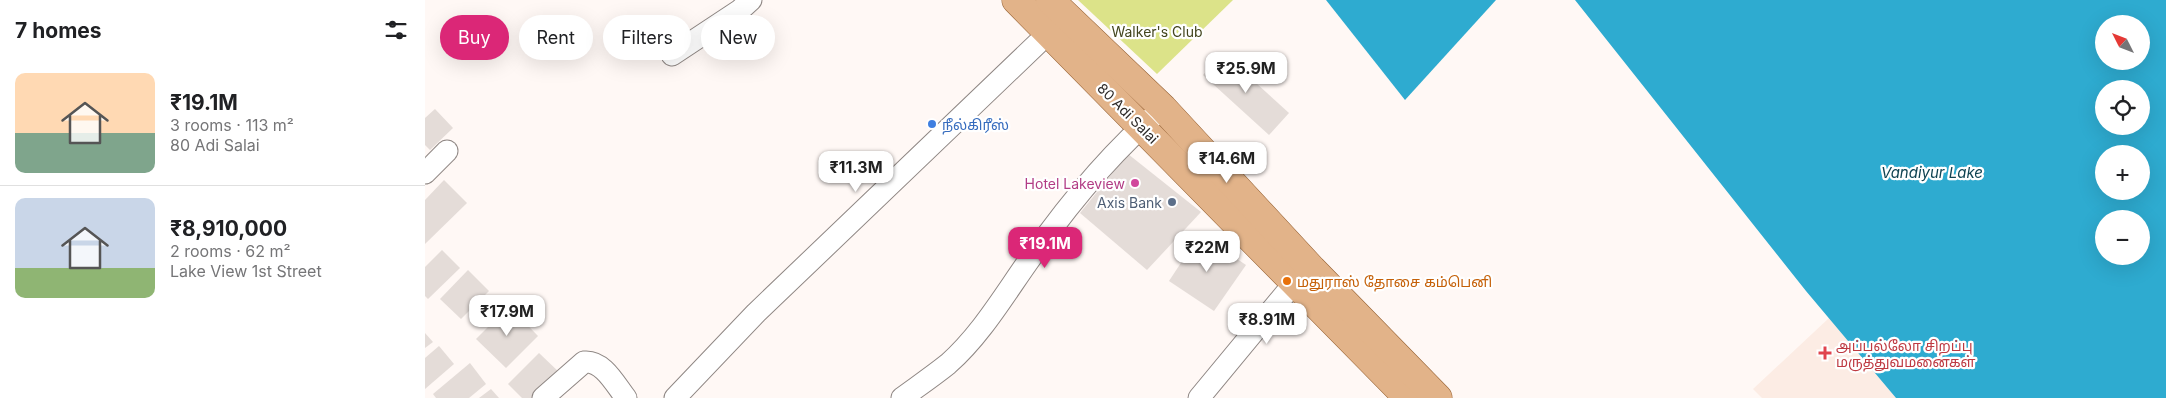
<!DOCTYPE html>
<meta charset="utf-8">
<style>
:root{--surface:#fff;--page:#f2f2f2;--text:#202124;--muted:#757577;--line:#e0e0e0;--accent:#db2777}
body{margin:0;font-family:Inter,"Noto Sans Tamil",sans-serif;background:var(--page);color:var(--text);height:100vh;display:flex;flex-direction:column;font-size:19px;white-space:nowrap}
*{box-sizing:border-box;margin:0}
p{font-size:16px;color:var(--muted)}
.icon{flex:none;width:28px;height:28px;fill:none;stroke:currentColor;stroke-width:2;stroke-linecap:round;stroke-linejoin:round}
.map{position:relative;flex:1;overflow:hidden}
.details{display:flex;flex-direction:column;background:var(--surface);width:425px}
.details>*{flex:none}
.top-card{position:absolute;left:15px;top:15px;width:475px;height:45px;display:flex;gap:10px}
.needle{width:32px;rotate:312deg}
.tools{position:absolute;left:1670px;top:15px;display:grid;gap:10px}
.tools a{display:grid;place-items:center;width:55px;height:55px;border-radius:50%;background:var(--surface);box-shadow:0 5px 20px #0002;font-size:25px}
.price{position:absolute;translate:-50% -42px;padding:0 11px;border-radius:10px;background:#fff;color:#222;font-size:16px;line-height:32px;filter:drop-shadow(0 1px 2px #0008)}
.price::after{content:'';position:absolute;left:50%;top:30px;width:15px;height:11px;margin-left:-8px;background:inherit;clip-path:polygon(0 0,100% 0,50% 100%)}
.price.on{background:var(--accent);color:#fff}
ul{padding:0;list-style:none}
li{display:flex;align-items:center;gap:15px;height:125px;padding:0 15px}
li+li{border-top:1px solid var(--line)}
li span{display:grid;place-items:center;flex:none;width:140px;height:100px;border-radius:10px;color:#555}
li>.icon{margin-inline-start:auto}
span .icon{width:60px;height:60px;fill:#fffc;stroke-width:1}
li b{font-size:21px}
h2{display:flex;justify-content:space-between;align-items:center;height:60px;padding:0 15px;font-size:21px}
.tag{padding:0 18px;border-radius:22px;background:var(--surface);box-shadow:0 5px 20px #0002;font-size:18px;line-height:45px}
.tag.on{background:var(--accent);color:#fff}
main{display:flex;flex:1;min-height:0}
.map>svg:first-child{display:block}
</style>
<main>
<section class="details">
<h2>7 homes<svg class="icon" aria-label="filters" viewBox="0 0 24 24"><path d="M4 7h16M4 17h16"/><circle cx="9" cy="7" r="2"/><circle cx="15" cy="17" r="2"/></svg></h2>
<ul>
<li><span style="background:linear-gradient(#ffd9b3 60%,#7fa58c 0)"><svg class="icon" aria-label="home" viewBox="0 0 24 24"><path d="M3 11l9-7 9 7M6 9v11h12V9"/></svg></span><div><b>₹19.1M</b><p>3 rooms · 113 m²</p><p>80 Adi Salai</p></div></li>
<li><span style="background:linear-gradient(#c9d6e8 70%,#8fb573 0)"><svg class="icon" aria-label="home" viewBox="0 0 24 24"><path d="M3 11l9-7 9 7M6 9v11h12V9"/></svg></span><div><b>₹8,910,000</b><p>2 rooms · 62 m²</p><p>Lake View 1st Street</p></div></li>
</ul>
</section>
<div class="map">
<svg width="1741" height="398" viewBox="0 0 1741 398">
<rect width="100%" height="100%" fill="#fff8f5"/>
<!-- built -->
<path fill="#fcece4" d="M1404,318L1471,398H1337L1328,389Z"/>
<!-- green -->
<path fill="#dce389" d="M653,0H808L732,74Z"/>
<!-- water -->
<g fill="#2eabd0" fill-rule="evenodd">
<path d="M901,0H1071L980,100Z"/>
<path d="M1150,0H1741V398H1471L1381,291ZM1679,24H1716V61H1679ZM1679,89H1716V126H1679ZM1679,154H1716V191H1679ZM1679,219H1716V256H1679Z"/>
</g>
<!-- building -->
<g fill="#e4dcd8">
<path d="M798,53L864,113L844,135L778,75Z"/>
<path d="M10,109L28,128L5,150L0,145V118Z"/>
<path d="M703,154L776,212L722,270L655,213Z"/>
<path d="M19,180L42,203L0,244V200Z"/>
<path d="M775,234L821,265L789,311L744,281Z"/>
<path d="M17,250L35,268L3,299L0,296V267Z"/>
<path d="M43,270L64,291L36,319L15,299Z"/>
<path d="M84,306L113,336L81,368L51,339Z"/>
<path d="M0,333L8,342L0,348Z"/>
<path d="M14,346L29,364L0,389V358Z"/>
<path d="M114,353L136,374L112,398H97L83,384Z"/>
<path d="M45,363L61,384L44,398H11L8,394Z"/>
<path d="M66,389L74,398H54Z"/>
</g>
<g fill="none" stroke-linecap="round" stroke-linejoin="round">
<!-- minor casing -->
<g stroke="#8f8784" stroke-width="23">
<g id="minor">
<path d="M247,55L315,10L326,0"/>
<path d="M0,173L22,151"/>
<path d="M118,398L159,362C178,360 190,384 201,398"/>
<path d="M250,398L331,313L635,22"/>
<path d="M477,398C492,387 508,376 523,364C557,334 581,292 607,256C645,202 687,151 738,108"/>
<path d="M774,398L870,282L882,273"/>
</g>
</g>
<!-- major casing -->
<g stroke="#966234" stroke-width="29">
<g id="major">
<path d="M591,0L983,398"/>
<path d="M625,0L738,108L887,269L1013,398"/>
</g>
</g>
<!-- minor -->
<use href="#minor" stroke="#fff" stroke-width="21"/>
<!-- major -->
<use href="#major" stroke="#e2b389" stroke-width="28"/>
</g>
<!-- markers -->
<circle fill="#3f7fe0" stroke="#fff" stroke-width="2" cx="507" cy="124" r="5"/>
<circle fill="#d1479c" stroke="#fff" stroke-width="2" cx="710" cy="183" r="5"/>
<circle fill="#5c6f8a" stroke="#fff" stroke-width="2" cx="747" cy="202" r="5"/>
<circle fill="#e8710a" stroke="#fff" stroke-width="2" cx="862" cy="281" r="5"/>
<path fill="#e0444e" stroke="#fff" stroke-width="2" d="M1397.5 345.5h5v5h5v5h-5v5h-5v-5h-5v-5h5z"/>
<g text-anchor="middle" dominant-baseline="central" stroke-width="4.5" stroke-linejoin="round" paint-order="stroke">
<!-- park labels -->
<g font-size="14" fill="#43451e" stroke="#fff">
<text x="732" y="31">Walker's Club</text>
</g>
<!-- street labels -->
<g font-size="14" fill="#2c2927" stroke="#fff">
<text transform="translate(703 113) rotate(45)">80 Adi Salai</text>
</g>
<!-- shop labels -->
<g font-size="14" fill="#366cbe" stroke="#fff" text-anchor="start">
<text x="517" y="124">நீல்கிரீஸ்</text>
</g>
<!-- hotel labels -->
<g font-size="14" fill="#b23c85" stroke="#fff" text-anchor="end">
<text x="700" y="183">Hotel Lakeview</text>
</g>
<!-- service labels -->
<g font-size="14" fill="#4e5e75" stroke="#fff" text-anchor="end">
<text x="737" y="202">Axis Bank</text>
</g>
<!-- food labels -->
<g font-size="14" fill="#c56008" stroke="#fff" text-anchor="start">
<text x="872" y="281">மதுராஸ் தோசை கம்பெனி</text>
</g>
<!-- health labels -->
<g font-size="14" fill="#be3a42" stroke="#fff" text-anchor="start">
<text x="1411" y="345">அப்பல்லோ சிறப்பு<tspan x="1411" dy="16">மருத்துவமனைகள்</tspan></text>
</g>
<!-- water labels -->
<g font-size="15" font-style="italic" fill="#104453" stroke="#fff">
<text x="1507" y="172">Vandiyur Lake</text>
</g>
</g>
</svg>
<div class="tools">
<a><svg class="needle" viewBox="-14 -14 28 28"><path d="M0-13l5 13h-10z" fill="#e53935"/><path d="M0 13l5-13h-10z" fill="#757577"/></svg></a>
<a><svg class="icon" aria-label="locate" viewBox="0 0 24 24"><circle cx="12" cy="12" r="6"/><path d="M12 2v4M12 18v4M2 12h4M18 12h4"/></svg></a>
<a>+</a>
<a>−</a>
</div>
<b class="price" style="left:821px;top:94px">₹25.9M</b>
<b class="price" style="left:802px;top:184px">₹14.6M</b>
<b class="price" style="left:431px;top:193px">₹11.3M</b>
<b class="price on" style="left:620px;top:269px">₹19.1M</b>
<b class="price" style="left:782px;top:273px">₹22M</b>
<b class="price" style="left:82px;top:337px">₹17.9M</b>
<b class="price" style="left:842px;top:345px">₹8.91M</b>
<div class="top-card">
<a class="tag on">Buy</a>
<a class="tag">Rent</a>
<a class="tag">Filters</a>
<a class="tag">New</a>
</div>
</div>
</main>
